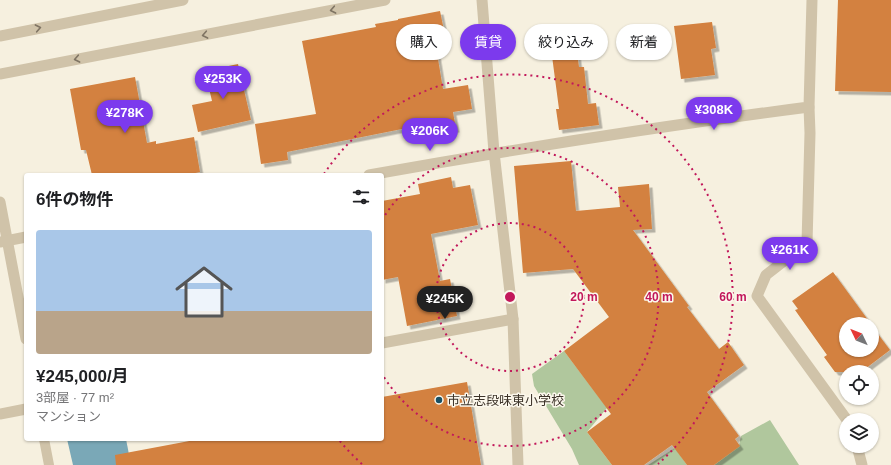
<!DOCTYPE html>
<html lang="ja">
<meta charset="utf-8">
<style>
:root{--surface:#fff;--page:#f6f6f6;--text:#202124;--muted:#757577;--line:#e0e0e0;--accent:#7c3aed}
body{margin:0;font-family:Arial,"Noto Sans JP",sans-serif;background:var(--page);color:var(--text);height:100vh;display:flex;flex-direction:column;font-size:15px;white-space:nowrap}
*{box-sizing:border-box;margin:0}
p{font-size:13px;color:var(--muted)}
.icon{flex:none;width:22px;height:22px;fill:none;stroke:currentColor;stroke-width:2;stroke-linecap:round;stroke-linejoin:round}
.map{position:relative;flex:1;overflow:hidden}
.drawer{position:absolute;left:24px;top:173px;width:360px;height:268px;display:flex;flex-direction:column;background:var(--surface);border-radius:4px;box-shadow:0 1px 3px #0004}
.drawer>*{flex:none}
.hud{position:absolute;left:396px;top:24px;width:380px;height:36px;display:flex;gap:8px}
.needle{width:26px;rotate:313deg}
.tools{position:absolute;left:839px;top:317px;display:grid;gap:8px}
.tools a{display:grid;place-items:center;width:40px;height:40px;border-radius:50%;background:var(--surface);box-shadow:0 1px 3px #0004;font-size:20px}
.price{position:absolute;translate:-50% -34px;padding:0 9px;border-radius:14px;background:var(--accent);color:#fff;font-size:13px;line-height:26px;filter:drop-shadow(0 1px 2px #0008)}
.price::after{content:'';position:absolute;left:50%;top:24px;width:12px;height:9px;margin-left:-6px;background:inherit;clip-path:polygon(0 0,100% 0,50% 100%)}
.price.current{background:#222;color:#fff}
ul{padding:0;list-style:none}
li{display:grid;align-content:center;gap:8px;height:212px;padding:0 12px}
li+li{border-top:1px solid var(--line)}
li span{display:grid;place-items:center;height:124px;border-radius:4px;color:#555}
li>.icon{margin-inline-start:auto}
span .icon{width:72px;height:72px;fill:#fffc;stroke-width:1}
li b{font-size:17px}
h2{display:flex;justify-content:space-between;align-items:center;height:48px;padding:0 12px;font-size:17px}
.tag{padding:0 14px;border-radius:18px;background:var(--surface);box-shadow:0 1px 3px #0004;font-size:14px;line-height:36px}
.tag.current{background:var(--accent);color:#fff}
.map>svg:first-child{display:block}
</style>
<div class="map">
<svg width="891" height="465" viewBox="0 0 891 465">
<defs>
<filter id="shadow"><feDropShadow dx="3.5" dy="3.5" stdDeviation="0" flood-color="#0004"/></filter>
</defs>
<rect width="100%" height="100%" fill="#f6f0df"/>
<!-- green -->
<g fill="#b0c79d">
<path d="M564,351L607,408L587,432L612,465H579L572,449L534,386L532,374Z"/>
<path d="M770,420L799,465H714L739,446L741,436Z"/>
<path d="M675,448L687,465H648Z"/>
</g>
<!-- water -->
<path fill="#7aa8b7" d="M67,439H126L131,465H73Z"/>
<!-- building -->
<g fill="#d3813f" filter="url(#shadow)">
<path d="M838,0H891V92L835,91Z"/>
<path d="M440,11L447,45L436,47L443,89L468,85L472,109L453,112L456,129L429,134L427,124L287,152L288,160L261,164L255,124L316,114L302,41L376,27L375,24L398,20V19Z"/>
<path d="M712,22L716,48L711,49L715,75L681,79L674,26Z"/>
<path d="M577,53L579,67H584L588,104L596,103L599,125L559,130L556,109H559L552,56Z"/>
<path d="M238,64L251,120L198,132L192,105L212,101L205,71Z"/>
<path d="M135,77L147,143L156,141V144L194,137L200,172L186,175H92L86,150H81L70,89Z"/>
<path d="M571,161L576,211L620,207L618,187L649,184L652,229L633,230L689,306L687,307L719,349L728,342L744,365L707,392L739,436L735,439L740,446L714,465H687L672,445L644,465H612L587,432L611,414L564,351L609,317L573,269L523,273L514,166Z"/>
<path d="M451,177L453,188L470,185L478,225L431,234L440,281L450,279L457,316L407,326L398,277L382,280V201L420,194L418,184Z"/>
<path d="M833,272L871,324H846V350H872V326L890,350L861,372H835L824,357L827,355L795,310L798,309L792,301Z"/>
<path d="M467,382L481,465H116L115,455L200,439H382V397Z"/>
</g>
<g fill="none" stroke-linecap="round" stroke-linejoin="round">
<!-- service -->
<path stroke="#d0c3a9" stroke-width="10" d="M44,439L49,465"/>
<!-- minor -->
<g stroke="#d0c3a9" stroke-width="11">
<path d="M482,0L494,152L513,319L518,465"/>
<path d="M809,107L810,133L807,243L766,275L757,296L847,420"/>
<path d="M369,175C515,149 661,126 809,107L812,0"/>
<path d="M0,202L26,339"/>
<path d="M0,242L26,237"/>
<path d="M382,343L513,319"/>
<path d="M0,414L26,409"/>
<path d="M857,446L862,465"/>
</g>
<!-- tertiary -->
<g stroke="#d0c3a9" stroke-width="11">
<path d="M0,36L183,0"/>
<path d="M0,74L385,0"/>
</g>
</g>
<!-- one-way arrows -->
<defs><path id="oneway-chevron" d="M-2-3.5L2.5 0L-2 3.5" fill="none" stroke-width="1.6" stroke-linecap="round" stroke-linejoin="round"/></defs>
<g stroke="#7f7463">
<use href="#oneway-chevron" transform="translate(333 10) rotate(169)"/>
<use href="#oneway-chevron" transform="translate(38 28) rotate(-11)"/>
<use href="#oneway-chevron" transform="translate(205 35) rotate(169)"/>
<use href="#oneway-chevron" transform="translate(77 59) rotate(169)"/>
</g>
<!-- distance rings -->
<g fill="none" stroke="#c2185b" stroke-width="2" stroke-dasharray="2 4">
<circle cx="510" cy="297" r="74"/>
<path d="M382 220A149 149 0 1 1 382 374"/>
<path d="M362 464A223 223 0 0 1 339 440M324 174A223 223 0 1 1 658 464"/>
</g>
<!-- markers -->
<circle fill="#195064" stroke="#fcf8ed" stroke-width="1.5" cx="439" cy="400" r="4"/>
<g text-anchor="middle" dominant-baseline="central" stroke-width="3" stroke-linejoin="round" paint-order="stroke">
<!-- poi labels -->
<g font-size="13" fill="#3c3329" stroke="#fcf8ed" text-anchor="start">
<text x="447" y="400">市立志段味東小学校</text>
</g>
</g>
<circle cx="510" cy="297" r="6" fill="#c2185b" stroke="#fcf8ed" stroke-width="2"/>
<g font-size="12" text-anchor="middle" font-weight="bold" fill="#c2185b" stroke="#fcf8ed" stroke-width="3" stroke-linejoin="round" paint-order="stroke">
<text x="584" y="301">20 m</text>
<text x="659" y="301">40 m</text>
<text x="733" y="301">60 m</text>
</g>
</svg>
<div class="tools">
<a><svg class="needle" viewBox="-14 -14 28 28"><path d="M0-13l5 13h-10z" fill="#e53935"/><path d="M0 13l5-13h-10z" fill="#757577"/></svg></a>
<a><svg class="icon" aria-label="locate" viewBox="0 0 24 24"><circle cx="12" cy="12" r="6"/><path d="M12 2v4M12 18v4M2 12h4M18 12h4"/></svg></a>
<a><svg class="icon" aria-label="layers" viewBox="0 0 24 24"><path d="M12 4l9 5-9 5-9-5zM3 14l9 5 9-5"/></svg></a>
</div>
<b class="price" style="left:223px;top:100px">¥253K</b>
<b class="price" style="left:714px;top:131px">¥308K</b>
<b class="price" style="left:125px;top:134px">¥278K</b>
<b class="price" style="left:430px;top:152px">¥206K</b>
<b class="price" style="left:790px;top:271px">¥261K</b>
<b class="price current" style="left:445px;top:320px">¥245K</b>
<div class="hud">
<a class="tag">購入</a>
<a class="tag current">賃貸</a>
<a class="tag">絞り込み</a>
<a class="tag">新着</a>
</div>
<section class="drawer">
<h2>6件の物件<svg class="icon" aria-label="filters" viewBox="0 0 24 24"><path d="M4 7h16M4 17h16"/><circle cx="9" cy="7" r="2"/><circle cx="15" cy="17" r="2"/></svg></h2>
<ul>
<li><span style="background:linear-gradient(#a9c7e8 65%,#b9a48a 0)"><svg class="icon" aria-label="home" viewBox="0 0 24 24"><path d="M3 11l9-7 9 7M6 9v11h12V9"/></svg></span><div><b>¥245,000/月</b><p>3部屋 · 77 m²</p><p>マンション</p></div></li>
</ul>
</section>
</div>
